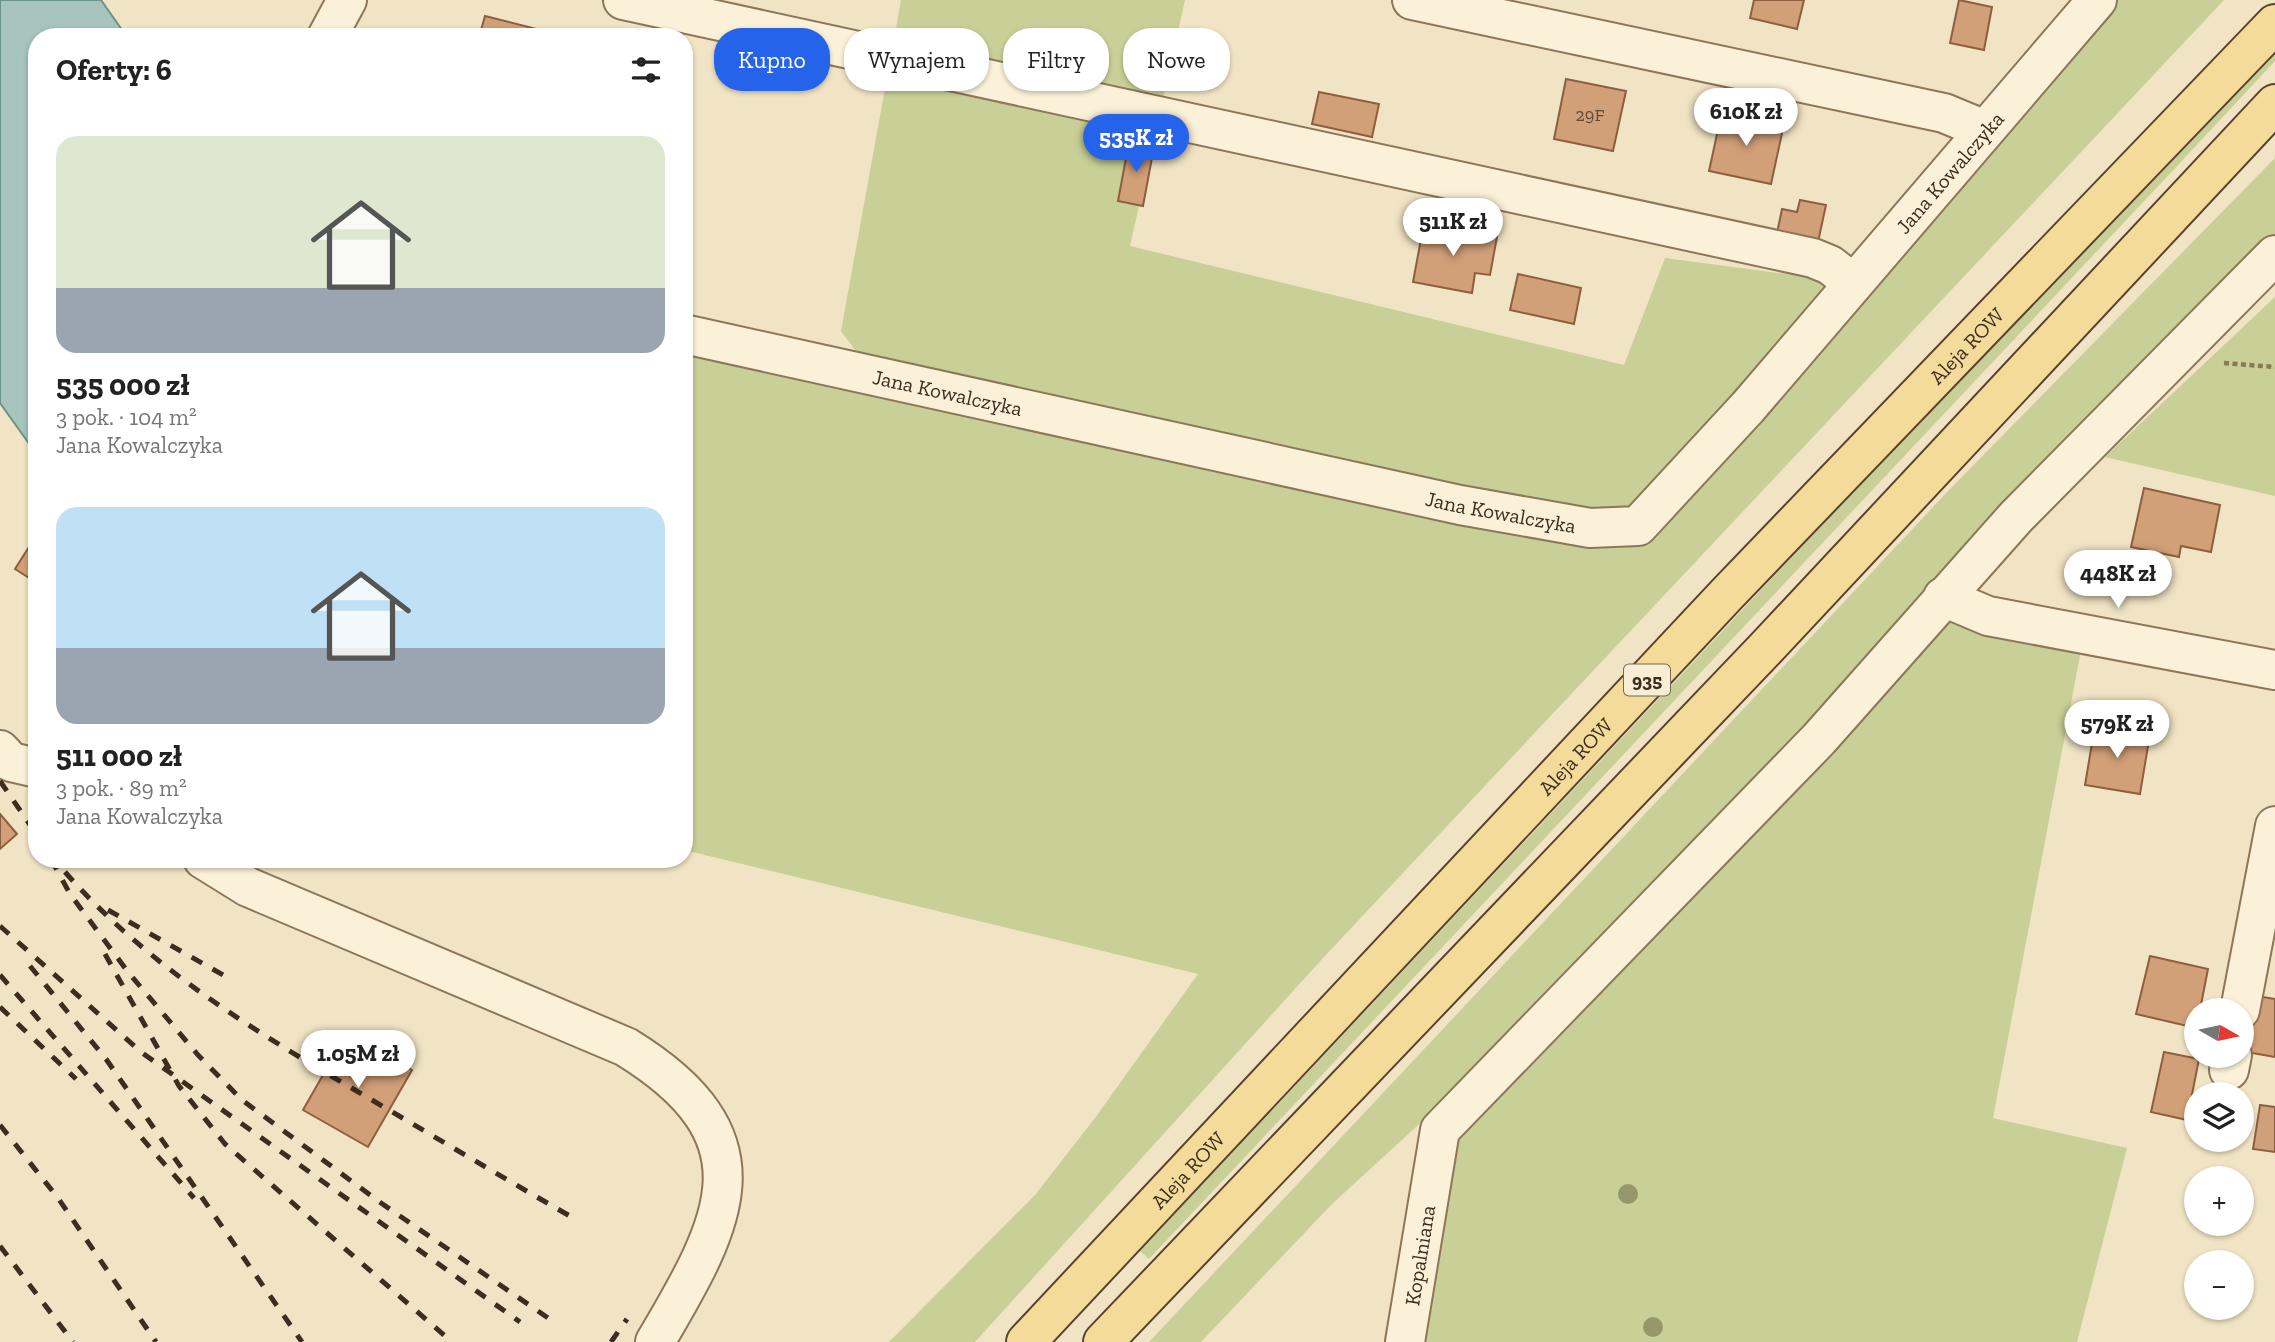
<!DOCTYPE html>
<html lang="pl">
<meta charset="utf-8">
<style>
:root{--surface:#fff;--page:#f2f2f2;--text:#222;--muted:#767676;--accent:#2563eb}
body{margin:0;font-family:"Zilla Slab",serif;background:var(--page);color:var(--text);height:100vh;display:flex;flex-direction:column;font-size:26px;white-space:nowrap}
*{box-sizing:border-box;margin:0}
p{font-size:23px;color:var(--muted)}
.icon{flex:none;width:38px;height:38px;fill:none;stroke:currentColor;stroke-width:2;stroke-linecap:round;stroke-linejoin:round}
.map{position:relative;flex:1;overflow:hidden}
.side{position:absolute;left:28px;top:28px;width:665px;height:840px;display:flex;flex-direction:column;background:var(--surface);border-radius:28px;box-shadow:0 2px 5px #0004}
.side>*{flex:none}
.guide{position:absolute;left:714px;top:28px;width:665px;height:63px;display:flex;gap:14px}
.needle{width:46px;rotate:99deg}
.tools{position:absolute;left:2184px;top:998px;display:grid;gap:14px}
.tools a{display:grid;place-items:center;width:70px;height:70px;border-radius:50%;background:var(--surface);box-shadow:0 2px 5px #0004;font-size:35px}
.price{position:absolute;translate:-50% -60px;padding:0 16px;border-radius:24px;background:#fff;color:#222;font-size:23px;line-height:46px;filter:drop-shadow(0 2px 4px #0008)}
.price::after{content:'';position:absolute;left:50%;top:42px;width:21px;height:16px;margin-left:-10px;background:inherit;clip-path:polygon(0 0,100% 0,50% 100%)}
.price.current{background:var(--accent);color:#fff}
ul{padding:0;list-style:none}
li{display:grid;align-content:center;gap:14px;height:371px;padding:0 28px}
li span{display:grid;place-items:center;height:217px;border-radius:21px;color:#555}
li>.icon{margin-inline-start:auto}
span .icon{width:126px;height:126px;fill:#fffc;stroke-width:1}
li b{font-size:30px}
h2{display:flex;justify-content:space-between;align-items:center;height:84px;padding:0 28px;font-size:30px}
.chip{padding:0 24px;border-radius:28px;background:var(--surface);box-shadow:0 2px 5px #0004;font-size:24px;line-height:63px}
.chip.current{background:var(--accent);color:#fff}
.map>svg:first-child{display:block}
</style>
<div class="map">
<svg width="2275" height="1342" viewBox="0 0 2275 1342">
<rect width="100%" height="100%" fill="#f1e4c4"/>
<!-- green -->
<g fill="#c8d097">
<path d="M901,0H1185L1130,246L1624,365L1665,258L1853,283L1608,543L1641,547L2112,0H2224L1323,958L975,1342H889L1035,1195L1095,1118L1198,974L684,850V352L890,397L841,331Z"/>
<path d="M2275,43V61L2179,164L1149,1259L1140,1251Z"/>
<path d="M2275,158V236L1453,1093L1331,1205L1201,1342H1149L1950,489Z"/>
<path d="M2275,297V496L2105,457Z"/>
<path d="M1943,620L2081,650L1993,1118L2127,1148L2077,1342H1414L1452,1134Z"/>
</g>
<!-- water -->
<path fill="#a6c4bc" stroke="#6c938a" stroke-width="2" d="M0,0H101L127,37H37V434L30,445L0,403Z"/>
<!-- building -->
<g fill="#d19f78" stroke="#8d5f3e" stroke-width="2">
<path d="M1754,0H1804L1797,29L1750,18Z"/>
<path d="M1959,0L1992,7L1984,50L1950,43Z"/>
<path d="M485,16L552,33L551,37H479Z"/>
<path d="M1566,79L1626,91L1613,151L1554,139Z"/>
<path d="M1319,92L1379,104L1372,137L1312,124Z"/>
<path d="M1722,111L1784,124L1771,184L1709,171Z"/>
<path d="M1129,142L1154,147L1143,206L1118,201Z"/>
<path d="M1800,200L1826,205L1818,242L1777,233L1782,209L1797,212Z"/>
<path d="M1424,223L1497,237L1490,275L1475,273L1472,293L1413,282Z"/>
<path d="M1518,274L1581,288L1574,324L1510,310Z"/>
<path d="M2144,488L2220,505L2211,552L2181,546L2179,557L2131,547Z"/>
<path d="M32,542L37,545V583L15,569Z"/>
<path d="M2095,725L2150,734L2140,794L2085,785Z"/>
<path d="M0,814L17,834L0,849Z"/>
<path d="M2150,956L2208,969L2200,1010H2196V1028L2136,1014Z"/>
<path d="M2257,996L2275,999V1057L2246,1052Z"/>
<path d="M347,1033L412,1070L368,1147L303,1110Z"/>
<path d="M2164,1052L2199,1059L2187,1120L2151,1112Z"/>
<path d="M2260,1105L2275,1107V1152L2253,1149Z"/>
</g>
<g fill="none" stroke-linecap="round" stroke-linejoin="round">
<!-- minor casing -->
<g stroke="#8d7659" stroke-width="42">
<g id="minor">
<path d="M623,0L1813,258L1830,265L1853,283"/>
<path d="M1412,0L1944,113L1985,130"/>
<path d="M327,37L347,0"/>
<path id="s1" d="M684,334L1460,505L1590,528L1638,526L1748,407L2097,0"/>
<path d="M1943,597L1988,616L2275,670"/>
<path d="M0,750L11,762L37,768"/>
<path d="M203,859L248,887L626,1047C772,1137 728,1219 655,1342"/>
<path d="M2240,1010L2275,826"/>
<path d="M2229,1070L2232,1055"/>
<path id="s2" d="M1405,1342L1440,1130L1819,739L2016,517L2275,255"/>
</g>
</g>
<!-- major casing -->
<g stroke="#5a432e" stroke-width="42">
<g id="major">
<path id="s3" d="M1026,1342L1727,594L2275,24"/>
<path d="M1103,1342L1767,647L2275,104"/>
</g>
</g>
<!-- path -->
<path stroke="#8d7659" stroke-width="4.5" stroke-dasharray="5 3.5" stroke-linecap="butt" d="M2224,363L2275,367"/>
<!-- minor -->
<use href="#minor" stroke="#fbf1d8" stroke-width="38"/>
<!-- major -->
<use href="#major" stroke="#f5db9a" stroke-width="38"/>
<!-- rail -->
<g stroke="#3c2d1e" stroke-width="5" stroke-dasharray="12 12" stroke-linecap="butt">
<path d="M0,781L37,835"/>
<path d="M51,859L70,894L128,972L198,1055L242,1100L381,1203L551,1320"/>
<path d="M65,872C151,970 261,1035 372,1100C440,1140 507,1180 575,1219"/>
<path d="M108,910L225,976"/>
<path d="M0,926L141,1052L520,1322"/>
<path d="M105,954L179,1086L225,1144L452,1342"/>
<path d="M30,966L106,1059L302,1342"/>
<path d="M0,975L194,1198"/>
<path d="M0,1007L76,1079"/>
<path d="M0,1125L58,1198L156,1342"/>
<path d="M0,1246L73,1342"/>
<path d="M611,1342L627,1319"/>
</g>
</g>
<!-- trees -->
<g fill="#96986b">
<circle cx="1628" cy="1194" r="10"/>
<circle cx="1653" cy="1327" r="10"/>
</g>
<g text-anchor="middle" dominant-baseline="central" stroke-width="7" stroke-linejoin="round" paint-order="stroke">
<!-- number labels -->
<g font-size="18" fill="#614a34">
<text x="1590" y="115">29F</text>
</g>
<!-- shield labels -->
<rect fill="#f8eed4" stroke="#746755" stroke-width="2" x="1624" y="664.5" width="46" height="31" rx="5"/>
<g font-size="19" font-weight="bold" fill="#3c2d1e">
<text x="1647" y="680">935</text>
</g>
<!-- street labels -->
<g font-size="21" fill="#3c2d1e" stroke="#f8eed4">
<text stroke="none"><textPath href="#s1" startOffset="1446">Jana Kowalczyka</textPath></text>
<text stroke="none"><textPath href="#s3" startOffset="1370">Aleja ROW</textPath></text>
<text stroke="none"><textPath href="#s1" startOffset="270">Jana Kowalczyka</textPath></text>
<text stroke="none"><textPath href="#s1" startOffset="836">Jana Kowalczyka</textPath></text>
<text stroke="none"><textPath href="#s3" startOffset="803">Aleja ROW</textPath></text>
<text stroke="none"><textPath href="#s3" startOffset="236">Aleja ROW</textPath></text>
<text stroke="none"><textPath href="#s2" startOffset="88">Kopalniana</textPath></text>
</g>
</g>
</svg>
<div class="tools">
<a><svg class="needle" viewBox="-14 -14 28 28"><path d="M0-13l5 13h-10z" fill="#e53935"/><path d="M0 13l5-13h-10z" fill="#767676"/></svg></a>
<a><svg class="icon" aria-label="layers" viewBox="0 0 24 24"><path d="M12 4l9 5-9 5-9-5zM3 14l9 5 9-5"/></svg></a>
<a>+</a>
<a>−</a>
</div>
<b class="price" style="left:1746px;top:148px">610K zł</b>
<b class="price current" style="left:1136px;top:174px">535K zł</b>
<b class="price" style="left:1453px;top:258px">511K zł</b>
<b class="price" style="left:2118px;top:610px">448K zł</b>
<b class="price" style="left:2117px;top:760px">579K zł</b>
<b class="price" style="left:358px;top:1090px">1.05M zł</b>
<div class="guide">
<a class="chip current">Kupno</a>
<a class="chip">Wynajem</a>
<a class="chip">Filtry</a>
<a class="chip">Nowe</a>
</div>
<section class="side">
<h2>Oferty: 6<svg class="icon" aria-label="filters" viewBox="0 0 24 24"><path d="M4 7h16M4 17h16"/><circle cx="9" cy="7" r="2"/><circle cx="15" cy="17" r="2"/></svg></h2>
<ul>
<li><span style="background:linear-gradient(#dfe7d0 70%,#9aa5b1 0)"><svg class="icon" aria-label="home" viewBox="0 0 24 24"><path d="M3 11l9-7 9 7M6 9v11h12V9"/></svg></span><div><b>535 000 zł</b><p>3 pok. · 104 m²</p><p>Jana Kowalczyka</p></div></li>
<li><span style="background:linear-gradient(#bfe0f5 65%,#9aa5b1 0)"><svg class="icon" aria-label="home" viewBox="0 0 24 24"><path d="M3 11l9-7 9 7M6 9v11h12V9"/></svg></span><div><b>511 000 zł</b><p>3 pok. · 89 m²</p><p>Jana Kowalczyka</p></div></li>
</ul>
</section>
</div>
